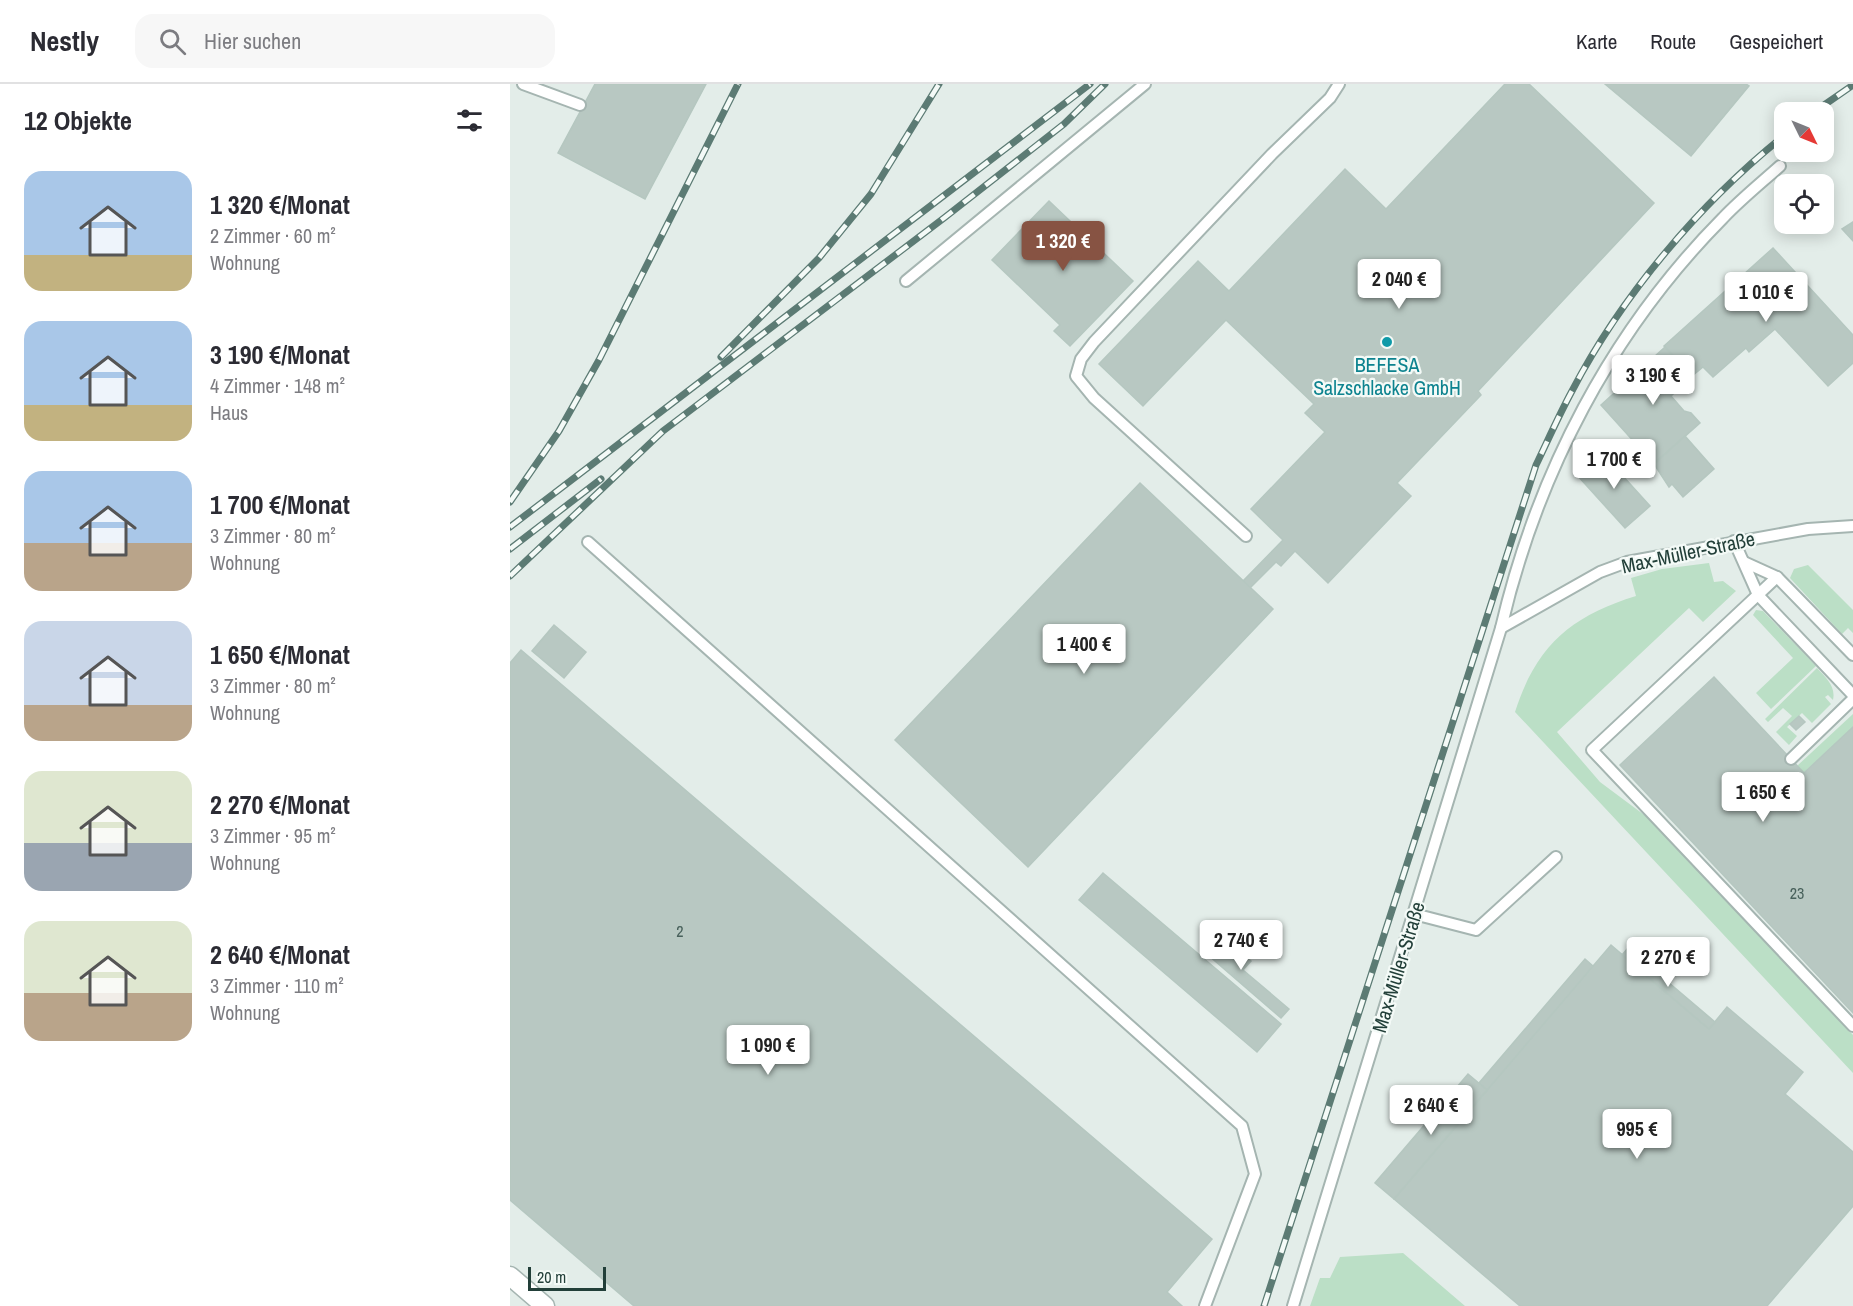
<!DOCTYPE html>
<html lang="de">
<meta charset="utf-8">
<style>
:root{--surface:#fff;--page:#f7f7f7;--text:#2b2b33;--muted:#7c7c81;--line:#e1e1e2;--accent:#875343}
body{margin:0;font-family:"Archivo Narrow",sans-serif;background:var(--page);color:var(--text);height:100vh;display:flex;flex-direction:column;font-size:22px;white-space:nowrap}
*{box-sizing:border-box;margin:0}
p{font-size:20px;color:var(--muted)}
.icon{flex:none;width:33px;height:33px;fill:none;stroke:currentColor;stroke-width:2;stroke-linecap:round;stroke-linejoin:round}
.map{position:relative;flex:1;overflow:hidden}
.side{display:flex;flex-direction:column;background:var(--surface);width:510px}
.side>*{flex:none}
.needle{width:39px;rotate:133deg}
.controls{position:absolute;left:1264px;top:18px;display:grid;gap:12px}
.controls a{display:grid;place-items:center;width:60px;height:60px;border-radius:12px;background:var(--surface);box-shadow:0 3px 15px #0003;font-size:30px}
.scale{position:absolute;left:18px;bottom:15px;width:78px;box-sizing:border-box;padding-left:6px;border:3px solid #223f39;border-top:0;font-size:16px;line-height:21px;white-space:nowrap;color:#223f39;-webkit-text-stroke:4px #f4faf7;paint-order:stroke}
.price{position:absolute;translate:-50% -51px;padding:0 14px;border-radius:6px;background:#fff;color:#222;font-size:20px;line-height:39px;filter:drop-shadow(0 2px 3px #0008)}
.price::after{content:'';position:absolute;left:50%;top:36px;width:18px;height:14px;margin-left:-9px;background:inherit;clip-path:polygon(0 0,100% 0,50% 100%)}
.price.current{background:var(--accent);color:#fff}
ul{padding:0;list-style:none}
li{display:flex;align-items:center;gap:18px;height:150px;padding:0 24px}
li span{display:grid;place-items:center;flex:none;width:168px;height:120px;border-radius:18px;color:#555}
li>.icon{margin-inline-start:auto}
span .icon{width:72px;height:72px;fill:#fffc;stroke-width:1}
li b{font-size:26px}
h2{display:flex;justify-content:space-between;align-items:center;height:72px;padding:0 24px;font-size:26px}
header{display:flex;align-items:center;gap:36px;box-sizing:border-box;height:84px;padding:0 30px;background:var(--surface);border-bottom:2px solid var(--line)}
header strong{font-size:28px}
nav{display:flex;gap:33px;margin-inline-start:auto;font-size:21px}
.search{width:420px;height:54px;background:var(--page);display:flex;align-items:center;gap:15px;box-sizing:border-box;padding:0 21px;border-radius:18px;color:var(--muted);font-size:22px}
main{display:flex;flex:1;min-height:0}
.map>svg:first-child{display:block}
</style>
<header>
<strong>Nestly</strong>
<div class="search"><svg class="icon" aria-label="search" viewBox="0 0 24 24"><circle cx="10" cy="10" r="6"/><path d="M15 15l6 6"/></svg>Hier suchen</div>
<nav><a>Karte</a><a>Route</a><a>Gespeichert</a></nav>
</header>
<main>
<section class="side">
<h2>12 Objekte<svg class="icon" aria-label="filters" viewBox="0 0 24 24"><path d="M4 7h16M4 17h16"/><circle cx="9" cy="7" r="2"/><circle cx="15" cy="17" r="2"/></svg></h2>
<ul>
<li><span style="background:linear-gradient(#a9c7e8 70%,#c2b280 0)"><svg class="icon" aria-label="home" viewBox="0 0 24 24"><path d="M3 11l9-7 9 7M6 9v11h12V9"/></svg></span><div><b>1 320 €/Monat</b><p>2 Zimmer · 60 m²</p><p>Wohnung</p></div></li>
<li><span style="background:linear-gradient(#a9c7e8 70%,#c2b280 0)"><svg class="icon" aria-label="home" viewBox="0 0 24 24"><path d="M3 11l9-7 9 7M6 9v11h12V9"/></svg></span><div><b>3 190 €/Monat</b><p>4 Zimmer · 148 m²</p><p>Haus</p></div></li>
<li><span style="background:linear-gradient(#a9c7e8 60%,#b9a48a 0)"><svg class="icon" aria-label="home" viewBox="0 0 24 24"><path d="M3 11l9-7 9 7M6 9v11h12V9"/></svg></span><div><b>1 700 €/Monat</b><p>3 Zimmer · 80 m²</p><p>Wohnung</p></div></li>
<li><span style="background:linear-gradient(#c9d6e8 70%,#b9a48a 0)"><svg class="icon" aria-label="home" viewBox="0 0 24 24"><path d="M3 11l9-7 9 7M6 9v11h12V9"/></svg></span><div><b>1 650 €/Monat</b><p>3 Zimmer · 80 m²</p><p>Wohnung</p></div></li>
<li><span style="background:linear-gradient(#dfe7d0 60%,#9aa5b1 0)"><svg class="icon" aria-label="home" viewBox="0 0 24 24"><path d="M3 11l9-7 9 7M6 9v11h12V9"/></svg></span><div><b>2 270 €/Monat</b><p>3 Zimmer · 95 m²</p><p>Wohnung</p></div></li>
<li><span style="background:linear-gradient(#dfe7d0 60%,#b9a48a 0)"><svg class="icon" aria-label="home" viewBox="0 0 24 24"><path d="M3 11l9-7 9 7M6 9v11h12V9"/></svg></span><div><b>2 640 €/Monat</b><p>3 Zimmer · 110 m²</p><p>Wohnung</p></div></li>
</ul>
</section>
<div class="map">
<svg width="1343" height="1222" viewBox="0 0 1343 1222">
<rect width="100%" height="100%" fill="#e3ede9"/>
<!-- green -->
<g fill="#bbdfc6">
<path d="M1199,479L1204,498L1213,497L1226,507L1193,538L1179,524L1047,648L1090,698L1137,733L1343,951V989L1005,628C1026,562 1061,532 1126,512L1121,494L1152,485Z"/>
<path d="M1298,481L1343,526V549L1338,544L1332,550L1280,494L1284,485Z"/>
<path d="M1246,526L1253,527L1306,582L1261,625L1246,609L1283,574L1243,531Z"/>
<path d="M1307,584C1316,594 1326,602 1323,616L1318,611L1315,613L1321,620L1302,639L1292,629L1277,643L1287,652L1279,661L1266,648L1282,632L1273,624L1258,638L1255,635Z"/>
<path d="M1343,630V643L1294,689L1287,682Z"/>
<path d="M893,1169L955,1222H800L810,1194H820L830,1173Z"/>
</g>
<!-- building -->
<g fill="#b8c8c2" stroke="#b5c7c0" stroke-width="1.5">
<path d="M85,0H196L135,115L48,69Z"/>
<path d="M995,0H1019L1144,119L968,307L971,311L887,399L901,412L818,499L785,467L771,482L766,478L740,504L733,497L773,456L741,425L815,348L795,329L804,320L716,236L633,322L589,280L688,177L719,207L835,85L876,125Z"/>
<path d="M1095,0H1236L1239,2L1181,72Z"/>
<path d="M539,117L623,197L560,262L544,247L550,241L482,176Z"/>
<path d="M1343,138V157L1332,145Z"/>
<path d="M1263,164L1343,251V279L1318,302L1265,245L1239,268L1236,264L1203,293L1193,283L1182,292L1154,262Z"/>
<path d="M1155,263L1182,292L1161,312L1174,327L1181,329L1190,339L1144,380L1091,321Z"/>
<path d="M1175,352L1204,385L1173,413L1162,400L1159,403L1144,380Z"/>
<path d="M1092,369L1140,422L1115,444L1067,391Z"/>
<path d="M630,399L763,525L518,783L385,656Z"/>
<path d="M44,541L76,568L54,594L22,567Z"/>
<path d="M11,566L702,1155L657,1208L672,1222H124L0,1116V579Z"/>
<path d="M1204,593L1294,689L1343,643V929L1110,681Z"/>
<path d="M1289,632L1295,638L1286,646L1280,640Z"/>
<path d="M593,789L771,940L747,968L569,816Z"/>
<path d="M706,848L741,877L733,886L779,925L771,934L691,865Z"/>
<path d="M1101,861L1199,945L1217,923L1293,988L1275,1010L1343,1068V1122L1257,1222H1010L884,1115Z"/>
<path d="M1118,864L1205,938L1199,945L1112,871Z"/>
<path d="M1075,875L1083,882L977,1006L969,999Z"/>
<path d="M958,990L977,1006L884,1115L865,1099Z"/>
</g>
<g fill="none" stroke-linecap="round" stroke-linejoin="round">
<!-- service casing -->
<g stroke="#a5b5b1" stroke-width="14">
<g id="service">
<path d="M13,0L70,21"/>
<path d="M396,197L635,0"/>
<path d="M736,452L584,314L566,292L571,275L584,258L762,70L820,14L829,0"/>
<path d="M1224,457L1248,511L1343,611"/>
<path d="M78,458L732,1042L745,1090L695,1222"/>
<path d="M1234,478L1267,493L1343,571"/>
<path d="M1267,493L1082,666L1343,942"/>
<path d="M991,544L1090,488L1117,478L1298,445L1343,442"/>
<path d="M1281,675L1343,615"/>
<path d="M904,830L966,846L1046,773"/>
<path d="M783,1222L991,544C1027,390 1101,247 1213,134C1231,115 1251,99 1270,82"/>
</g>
</g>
<!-- minor casing -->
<g stroke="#a5b5b1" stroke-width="21">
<path id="minor" d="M0,1192L35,1222"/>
</g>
<!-- service -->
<use href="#service" stroke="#fff" stroke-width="10"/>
<!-- minor -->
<use href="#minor" stroke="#fff" stroke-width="18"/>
<!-- rail casing -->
<g stroke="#5c7b74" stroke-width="7">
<g id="rail">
<path d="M1304,28L1343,1"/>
<path d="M211,273L309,174L361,110L429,0"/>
<path d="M0,418L49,347L89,276L228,0"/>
<path d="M0,443L580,0"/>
<path d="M0,465L91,395"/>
<path d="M0,492L153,347L434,134L554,40L595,0"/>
<path d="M754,1222L1026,381C1038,356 1049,331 1062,307C1112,211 1191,118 1275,51"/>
</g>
</g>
<!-- rail -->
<use href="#rail" stroke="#f4faf7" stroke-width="4.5" stroke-dasharray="14" stroke-linecap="butt"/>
</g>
<!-- markers -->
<circle fill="#0f9aa8" stroke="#f4faf7" stroke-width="2" cx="877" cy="258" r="6"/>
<g text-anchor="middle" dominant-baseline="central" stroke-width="4.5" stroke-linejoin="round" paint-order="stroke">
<!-- number labels -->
<g font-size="16" fill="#48615b">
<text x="1287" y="809">23</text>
<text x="170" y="847">2</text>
</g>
<!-- culture labels -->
<g font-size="20" fill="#0d838f" stroke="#f4faf7">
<text x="877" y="280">BEFESA<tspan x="877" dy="23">Salzschlacke GmbH</tspan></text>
</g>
<!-- street labels -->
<g font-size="20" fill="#223f39" stroke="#f4faf7">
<text transform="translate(1178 468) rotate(-12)">Max-Müller-Straße</text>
<text transform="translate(888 883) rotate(-73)">Max-Müller-Straße</text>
</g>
</g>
</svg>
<div class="controls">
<a><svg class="needle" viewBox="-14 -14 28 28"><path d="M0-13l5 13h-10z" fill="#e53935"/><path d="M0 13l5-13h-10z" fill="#7c7c81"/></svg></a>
<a><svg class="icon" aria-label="locate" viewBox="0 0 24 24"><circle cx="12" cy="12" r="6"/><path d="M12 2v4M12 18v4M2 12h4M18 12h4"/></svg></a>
</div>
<div class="scale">20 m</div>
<b class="price current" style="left:553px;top:188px">1 320 €</b>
<b class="price" style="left:889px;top:226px">2 040 €</b>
<b class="price" style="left:1256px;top:239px">1 010 €</b>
<b class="price" style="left:1143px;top:322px">3 190 €</b>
<b class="price" style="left:1104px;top:406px">1 700 €</b>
<b class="price" style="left:574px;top:591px">1 400 €</b>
<b class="price" style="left:1253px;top:739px">1 650 €</b>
<b class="price" style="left:731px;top:887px">2 740 €</b>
<b class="price" style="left:1158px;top:904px">2 270 €</b>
<b class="price" style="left:258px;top:992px">1 090 €</b>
<b class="price" style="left:921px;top:1052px">2 640 €</b>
<b class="price" style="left:1127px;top:1076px">995 €</b>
</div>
</main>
